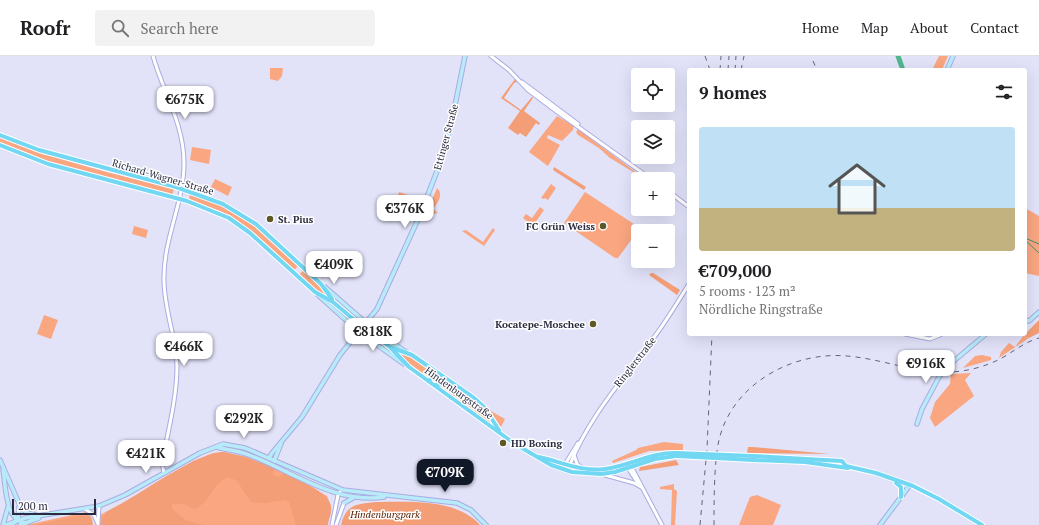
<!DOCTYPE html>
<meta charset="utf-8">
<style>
:root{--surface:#fff;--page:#f2f2f2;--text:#202124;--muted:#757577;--line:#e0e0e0;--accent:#111827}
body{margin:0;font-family:"PT Serif",serif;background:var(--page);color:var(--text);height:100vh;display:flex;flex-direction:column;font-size:15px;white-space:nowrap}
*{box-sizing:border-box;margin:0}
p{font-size:13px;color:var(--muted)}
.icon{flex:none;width:22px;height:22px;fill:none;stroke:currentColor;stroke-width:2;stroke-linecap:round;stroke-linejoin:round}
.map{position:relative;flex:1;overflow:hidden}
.sheet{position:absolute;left:687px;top:12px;width:340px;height:268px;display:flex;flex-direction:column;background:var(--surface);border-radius:4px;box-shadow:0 4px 16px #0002}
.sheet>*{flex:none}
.buttons{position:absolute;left:631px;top:12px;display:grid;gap:8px}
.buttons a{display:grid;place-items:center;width:44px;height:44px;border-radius:4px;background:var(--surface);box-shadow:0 4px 16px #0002;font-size:20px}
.scale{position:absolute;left:12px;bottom:10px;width:84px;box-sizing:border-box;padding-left:4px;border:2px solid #2b2b40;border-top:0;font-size:11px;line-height:14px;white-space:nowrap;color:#2b2b40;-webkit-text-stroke:3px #fff;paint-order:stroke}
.price{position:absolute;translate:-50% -34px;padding:0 9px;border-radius:8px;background:#fff;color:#222;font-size:13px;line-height:26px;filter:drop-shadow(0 1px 2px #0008)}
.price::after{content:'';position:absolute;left:50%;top:24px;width:12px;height:9px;margin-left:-6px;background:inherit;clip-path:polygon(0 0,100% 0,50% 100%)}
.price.selected{background:var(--accent);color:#fff}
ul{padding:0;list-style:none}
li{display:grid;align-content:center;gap:8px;height:212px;padding:0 12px}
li+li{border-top:1px solid var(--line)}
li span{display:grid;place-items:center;height:124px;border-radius:4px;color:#555}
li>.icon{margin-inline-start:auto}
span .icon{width:72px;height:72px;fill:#fffc;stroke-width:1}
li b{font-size:17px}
h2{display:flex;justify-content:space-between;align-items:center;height:48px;padding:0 12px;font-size:17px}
header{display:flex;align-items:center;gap:24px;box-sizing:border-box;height:56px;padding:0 20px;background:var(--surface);border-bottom:1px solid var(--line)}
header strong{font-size:19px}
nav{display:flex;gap:22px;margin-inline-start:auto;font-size:14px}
.search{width:280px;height:36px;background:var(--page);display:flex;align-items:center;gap:10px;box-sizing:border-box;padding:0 14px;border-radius:4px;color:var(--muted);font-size:15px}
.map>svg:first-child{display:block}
</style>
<header>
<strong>Roofr</strong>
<div class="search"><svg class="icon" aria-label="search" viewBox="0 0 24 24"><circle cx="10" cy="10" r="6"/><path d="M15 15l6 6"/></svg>Search here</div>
<nav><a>Home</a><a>Map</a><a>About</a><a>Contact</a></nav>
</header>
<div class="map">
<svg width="1039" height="469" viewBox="0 0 1039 469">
<rect width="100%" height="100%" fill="#e2e2f9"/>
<!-- green -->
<g fill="#f9a681">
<path d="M939,0H948L942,14H932Z"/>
<path d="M270,12H283L282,20L278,25L270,23Z"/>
<path d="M557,60L574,70L573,74L562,85L548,79L547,82L560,89L548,110L529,96Z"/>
<path d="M578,73L645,123L610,102L599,92L578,79L576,76Z"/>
<path d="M0,80C55,105 116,118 174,133L172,140L57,109L0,88Z"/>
<path d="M192,91L211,94L209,108L190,104Z"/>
<path d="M215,123L232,131L228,140L211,131Z"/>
<path d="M551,128L556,132L548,144L545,142L544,143L541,142Z"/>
<path d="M437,132C444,138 438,147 433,153L438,157L433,158L427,156Z"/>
<path d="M399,136L408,139L403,152L395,149Z"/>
<path d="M585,136L640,172L618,202H615L564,167Z"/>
<path d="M190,137L220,148L255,169L299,209L293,215L232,162L220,155L189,144Z"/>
<path d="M540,151L544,154L533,170L523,162L526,158L532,162Z"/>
<path d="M1025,152L1039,160V220L1025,217Z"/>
<path d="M134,170L148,174L146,182L132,178Z"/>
<path d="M493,172L495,174L484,190L462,175L466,174L483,186Z"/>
<path d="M304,213L318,227L328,241L316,234L299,219Z"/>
<path d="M44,259L58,264L51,283L37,278Z"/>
<path d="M1023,280L1029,282L999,302L1001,296L1009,287L1015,291Z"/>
<path d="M398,297L412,302L432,315L427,321L408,308Z"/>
<path d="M982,299L991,301V304L963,312L975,300Z"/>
<path d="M971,317L965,324L974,340L935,371L930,362L935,346L950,328L951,318Z"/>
<path d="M451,328C469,340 483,351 494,370L440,330Z"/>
<path d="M489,354L505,363L501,371L500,370Z"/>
<path d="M664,386L683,388V394L649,395L613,407L612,405L636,394L638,392Z"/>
<path d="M224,396L246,401L278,413L327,440L331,450L328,469H100V459L150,432L193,405L213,397Z"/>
<path d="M674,428V433L677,435L675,469H671L672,434L660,433V431Z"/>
<path d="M757,439L781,449L773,469H739L750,441Z"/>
<path d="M86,456L92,462L93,469H26Z"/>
</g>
<!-- forest -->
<g fill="#f49e77">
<path d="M515,23L517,26L514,27L504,42L521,54L532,41L533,42L524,55L540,67L539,69L536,67L526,81L520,77L518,79L508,72L520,55L501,42Z"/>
<path d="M554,111L586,131L584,134L553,114Z"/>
<path d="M651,217H653L680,234L677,239L649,219Z"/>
<path d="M1039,264V277L1029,282L1023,280Z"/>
<path d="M748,391H753L830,398L747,397Z"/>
<path d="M223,396L246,401L275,413L272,418L278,421L284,417C297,424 329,435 331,451C332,457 329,463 327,469H296L289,446L285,444L265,447L251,446L237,425L229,421C212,426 211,447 194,453L184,448H172V453L187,465L204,469H101L103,461L107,456C140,439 189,400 223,396Z"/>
<path d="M676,404L679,409L639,415L640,411Z"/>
<path d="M376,446C409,446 456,442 480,469H341C346,448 357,448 376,446Z"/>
<path d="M77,460H90L93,469H35Z"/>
</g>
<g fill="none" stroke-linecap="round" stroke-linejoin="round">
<!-- stream -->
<g stroke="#448d76" stroke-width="1">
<path d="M898,0L903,14"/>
<path d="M1025,182L1039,188"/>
<path d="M1025,184L1039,197"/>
</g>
<!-- river -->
<path stroke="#4eb78d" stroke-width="5" d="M898,0L903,14"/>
<!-- tertiary casing -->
<g stroke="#abace1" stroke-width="5">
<g id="tertiary">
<path d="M153,0C163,36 184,68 184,107C184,147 163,183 164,224C164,253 176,281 177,310C177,341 168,376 162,407L164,417"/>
<path d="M491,0L509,14L528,34L556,55L651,123"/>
<path d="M522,26L578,68"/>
<path d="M668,135L689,151"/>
<path d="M905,278L930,283L942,278"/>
<path d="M574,399L577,408L582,412"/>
<path d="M564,410L578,387"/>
<path d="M629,410L633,414L662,469"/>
<path d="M630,410V415L638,427"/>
<path d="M569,411C587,364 622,324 652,284C666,266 677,247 689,228"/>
<path d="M605,419L634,427L641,431"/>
<path d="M85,453L94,459L98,468"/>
<path d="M98,467L99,450"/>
<path d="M332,469L338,439L340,436"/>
<path d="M336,469L344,447"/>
</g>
</g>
<!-- secondary casing -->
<g stroke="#abace1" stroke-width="5.5">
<g id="secondary">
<path d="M947,14L953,0"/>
<path d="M325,231L373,273L406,296"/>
<path d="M318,239L359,276L404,308"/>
<path d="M1025,264L1029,265L1039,256"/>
<path d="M949,309L986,278"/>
<path d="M917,368L922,353L939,321"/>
<path d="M217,391C227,394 239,395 249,399C294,416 334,448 384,441"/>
<path d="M269,402L272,397L302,361L340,299L377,253L420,159L439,110L451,69L465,0"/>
<path d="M0,404L21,452L28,457L36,459"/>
<path d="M274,405L281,388"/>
<path d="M3,414C6,431 5,465 26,467"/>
<path d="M344,447L353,442"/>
<path d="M3,469L8,451"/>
<path d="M6,469L25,462L99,450L125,439L200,397L223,388L245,392L343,434L457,447L471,454L486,469"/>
<path d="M12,469L18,462L19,451"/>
<path d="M20,469L39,462"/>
<path d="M880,469L910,429"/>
</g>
</g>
<!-- primary casing -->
<g stroke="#fff" stroke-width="6">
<g id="primary">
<path d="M0,79L39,94L176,131L223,148L256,168L321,228L332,243"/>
<path d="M0,89L48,108L187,145L229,162L250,177L315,236L333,246L359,268"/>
<path d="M367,274L390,291L412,299L474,342L484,351L499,374"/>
<path d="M390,291L409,311L515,388L551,409L572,416L601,418L615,416L655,403L676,400"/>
<path d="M429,325L435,315"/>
<path d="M436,329L451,327"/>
<path d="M753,400L842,405L846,410L876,417L913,430L939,443L982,469"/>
<path d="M539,401C562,406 581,416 605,413C630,410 651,396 677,397"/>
<path d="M753,404L805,406L848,412"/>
<path d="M896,427L901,431V441"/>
</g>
</g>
<!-- tertiary -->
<use href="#tertiary" stroke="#fff" stroke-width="3"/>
<!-- secondary -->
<use href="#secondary" stroke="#b8ebf9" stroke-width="3.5"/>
<!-- primary -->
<use href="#primary" stroke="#72d7f3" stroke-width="4"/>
<!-- rail -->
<g stroke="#64647a" stroke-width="1" stroke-dasharray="5 5" stroke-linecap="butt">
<path d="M705,0L710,14"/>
<path d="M813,5L817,14"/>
<path d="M720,14L721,0"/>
<path d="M728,14L729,0"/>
<path d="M735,14L736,0"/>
<path d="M741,14L744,0"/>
<path d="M700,469L707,393L712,278"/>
<path d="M714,469C714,446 714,406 719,384C732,328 793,295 847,300C883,303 917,318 952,316C969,315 987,310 1002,302C1014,295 1025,286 1039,282"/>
</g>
<!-- secondary-bridge casing -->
<g stroke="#abace1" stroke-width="5.5" stroke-linecap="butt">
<path id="secondary-bridge" d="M939,321L949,309"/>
</g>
<!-- primary-bridge casing -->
<g stroke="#fff" stroke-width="6" stroke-linecap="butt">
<g id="primary-bridge">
<path d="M677,397L753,400"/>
<path d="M676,400L753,404"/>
</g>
</g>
<!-- secondary-bridge -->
<use href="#secondary-bridge" stroke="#b8ebf9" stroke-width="3.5"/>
<!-- primary-bridge -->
<use href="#primary-bridge" stroke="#72d7f3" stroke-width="4"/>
</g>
<!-- markers -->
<g fill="#5d5825" stroke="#fff" stroke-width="1.5">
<circle cx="270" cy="163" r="4"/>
<circle cx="603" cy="170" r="4"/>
<circle cx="593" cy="268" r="4"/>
<circle cx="503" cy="387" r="4"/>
</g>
<g text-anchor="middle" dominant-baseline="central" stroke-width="3" stroke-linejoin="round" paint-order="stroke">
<!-- street labels -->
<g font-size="10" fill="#2b2b40" stroke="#fff">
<text transform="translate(446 81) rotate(-75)">Ettinger Straße</text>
<text transform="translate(163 121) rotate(16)">Richard-Wagner-Straße</text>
<text transform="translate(635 306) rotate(-52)">Ringlerstraße</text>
<text transform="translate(459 337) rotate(36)">Hindenburgstraße</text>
</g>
<!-- poi labels -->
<g font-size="10" font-weight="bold" fill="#2b2b40" stroke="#fff" text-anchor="start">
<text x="278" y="163">St. Pius</text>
<text x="595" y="170" text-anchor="end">FC Grün Weiss</text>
<text x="585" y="268" text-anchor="end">Kocatepe-Moschee</text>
<text x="511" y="387">HD Boxing</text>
</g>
<!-- park labels -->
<g font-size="10" font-style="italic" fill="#572205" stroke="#fff">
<text x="385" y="458">Hindenburgpark</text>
</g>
</g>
</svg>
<div class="buttons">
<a><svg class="icon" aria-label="locate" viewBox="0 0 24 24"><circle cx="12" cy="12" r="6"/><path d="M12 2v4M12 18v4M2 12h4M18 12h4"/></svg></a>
<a><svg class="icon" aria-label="layers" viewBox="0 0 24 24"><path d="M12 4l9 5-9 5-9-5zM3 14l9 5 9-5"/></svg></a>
<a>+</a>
<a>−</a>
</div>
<div class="scale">200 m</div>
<b class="price" style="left:185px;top:64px">€675K</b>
<b class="price" style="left:405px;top:173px">€376K</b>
<b class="price" style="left:334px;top:229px">€409K</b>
<b class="price" style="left:373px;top:296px">€818K</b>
<b class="price" style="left:184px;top:311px">€466K</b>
<b class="price" style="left:926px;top:328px">€916K</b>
<b class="price" style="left:244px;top:383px">€292K</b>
<b class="price" style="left:146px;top:418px">€421K</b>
<b class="price selected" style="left:445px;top:437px">€709K</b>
<section class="sheet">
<h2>9 homes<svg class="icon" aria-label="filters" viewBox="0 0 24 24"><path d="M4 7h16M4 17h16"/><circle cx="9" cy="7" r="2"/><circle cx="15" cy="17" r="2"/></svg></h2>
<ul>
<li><span style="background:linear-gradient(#bfe0f5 65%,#c2b280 0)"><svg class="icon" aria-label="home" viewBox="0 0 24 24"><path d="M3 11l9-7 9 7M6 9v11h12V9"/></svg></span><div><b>€709,000</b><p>5 rooms · 123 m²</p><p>Nördliche Ringstraße</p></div></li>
</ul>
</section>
</div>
